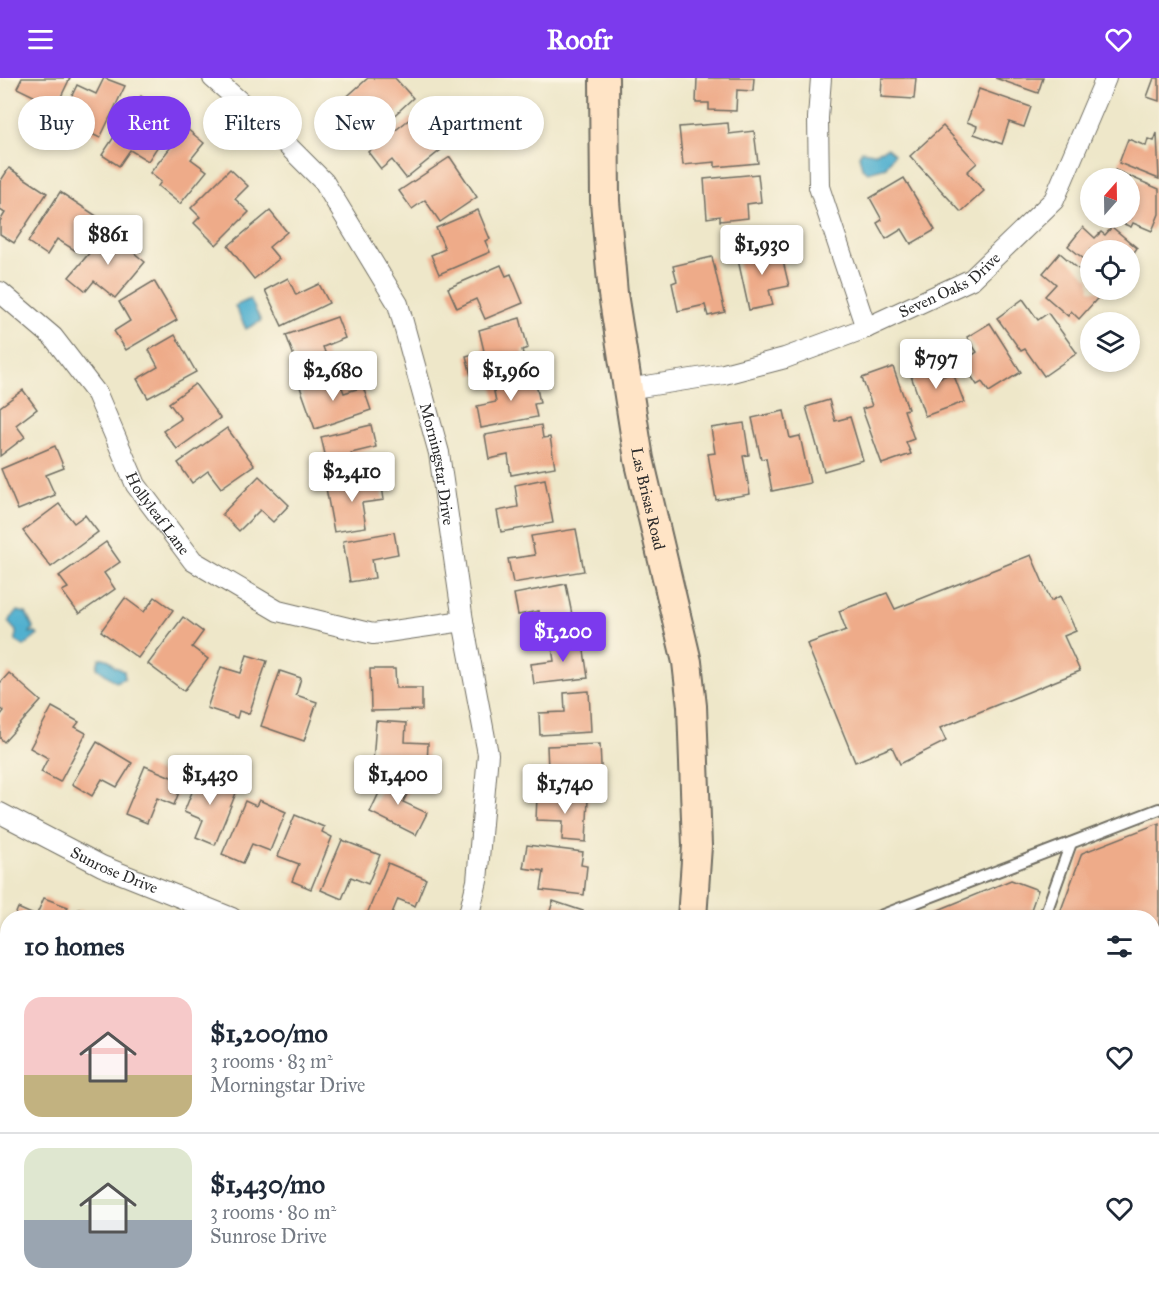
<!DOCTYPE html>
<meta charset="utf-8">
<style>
:root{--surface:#fff;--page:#f6f6f7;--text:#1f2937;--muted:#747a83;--line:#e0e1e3;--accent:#7c3aed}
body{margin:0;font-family:"IM FELL Great Primer",serif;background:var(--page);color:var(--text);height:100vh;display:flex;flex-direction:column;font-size:22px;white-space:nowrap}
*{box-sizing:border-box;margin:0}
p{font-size:20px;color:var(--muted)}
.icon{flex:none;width:33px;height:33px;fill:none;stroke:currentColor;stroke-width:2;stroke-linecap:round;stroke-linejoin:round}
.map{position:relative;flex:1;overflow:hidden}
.side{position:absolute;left:0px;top:832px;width:1160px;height:386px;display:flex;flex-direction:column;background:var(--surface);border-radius:24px 24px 0 0;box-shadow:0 3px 9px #0003}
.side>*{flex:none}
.top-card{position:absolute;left:18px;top:18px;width:600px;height:54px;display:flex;gap:12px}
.needle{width:39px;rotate:20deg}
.controls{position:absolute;left:1080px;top:90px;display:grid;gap:12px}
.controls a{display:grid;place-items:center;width:60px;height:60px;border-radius:50%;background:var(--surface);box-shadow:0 3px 9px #0003;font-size:30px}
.price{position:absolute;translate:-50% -51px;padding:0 14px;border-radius:6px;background:#fff;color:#222;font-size:20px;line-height:39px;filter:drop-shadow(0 2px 3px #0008)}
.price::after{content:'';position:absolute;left:50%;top:36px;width:18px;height:14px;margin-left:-9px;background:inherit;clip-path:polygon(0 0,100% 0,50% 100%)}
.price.active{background:var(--accent);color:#fff}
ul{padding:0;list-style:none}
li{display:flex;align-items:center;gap:18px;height:150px;padding:0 24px}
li+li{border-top:2px solid var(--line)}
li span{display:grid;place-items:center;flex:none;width:168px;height:120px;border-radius:18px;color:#555}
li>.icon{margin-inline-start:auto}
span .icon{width:72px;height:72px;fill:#fffc;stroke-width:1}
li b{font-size:26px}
h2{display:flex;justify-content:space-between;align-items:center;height:72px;padding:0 24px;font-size:26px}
.chip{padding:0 21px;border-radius:27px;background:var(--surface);box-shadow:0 3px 9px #0003;font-size:21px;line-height:54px}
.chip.active{background:var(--accent);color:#fff}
header{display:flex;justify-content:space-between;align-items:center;height:78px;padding:0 24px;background:var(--accent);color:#fff;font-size:27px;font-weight:700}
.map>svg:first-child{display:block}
</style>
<header><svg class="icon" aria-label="menu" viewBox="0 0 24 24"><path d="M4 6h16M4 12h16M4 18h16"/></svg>Roofr<svg class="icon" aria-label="heart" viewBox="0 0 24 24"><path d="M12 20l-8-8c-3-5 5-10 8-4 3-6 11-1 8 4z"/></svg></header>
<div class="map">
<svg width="1159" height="1217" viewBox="0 0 1159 1217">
<rect width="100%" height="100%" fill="#fcf5e5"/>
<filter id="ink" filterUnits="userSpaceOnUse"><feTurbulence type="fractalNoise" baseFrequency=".0167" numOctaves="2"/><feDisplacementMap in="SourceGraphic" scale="12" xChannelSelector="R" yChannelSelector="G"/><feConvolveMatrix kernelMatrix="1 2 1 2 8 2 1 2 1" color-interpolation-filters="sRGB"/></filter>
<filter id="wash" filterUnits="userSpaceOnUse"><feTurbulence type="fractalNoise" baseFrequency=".008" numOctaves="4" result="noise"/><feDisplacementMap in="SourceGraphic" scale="24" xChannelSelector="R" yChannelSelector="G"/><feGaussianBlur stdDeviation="1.35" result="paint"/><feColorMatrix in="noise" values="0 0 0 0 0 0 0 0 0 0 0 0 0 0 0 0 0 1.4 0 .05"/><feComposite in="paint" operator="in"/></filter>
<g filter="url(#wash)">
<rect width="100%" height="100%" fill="#eee7c9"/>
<!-- water -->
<g fill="#51b0cf" stroke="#3e6e7d" stroke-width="1.5">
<path d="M887,70L894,76L886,89L868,94L862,90L859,77L862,73L874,75Z"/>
<path d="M250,221L261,243L246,251L235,228Z"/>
<path d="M17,533L26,535L33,550L30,555L35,554L38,557L24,568L16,563V553L8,544Z"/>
<path d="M103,580L109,582L115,589L124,593L125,600L116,604L97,590L99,581Z"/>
</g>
<g id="blocks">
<!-- building -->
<g fill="#eeab89">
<path d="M22,0H70L56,29L17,10Z"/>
<path d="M104,0L125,8L100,60L88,54L86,60L58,47L77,7L96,16Z"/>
<path d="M368,0H395L413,20L371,59L356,42L341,55L325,38Z"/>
<path d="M697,0H754L753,13L737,12L736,33L709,32V25H696Z"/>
<path d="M882,0H916L914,21L881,19Z"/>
<path d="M995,0H1043L1038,15Z"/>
<path d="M1154,0H1159V23L1147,19Z"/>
<path d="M979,11L1031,29L1024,49L1009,44L1002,66L974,56L977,48L967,44Z"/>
<path d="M141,18L159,30L146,51L162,62L148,83L130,72L119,88L102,77Z"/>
<path d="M411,40L419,50L423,46L442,71L406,100L392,82L381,91L368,74Z"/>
<path d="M728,45L729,56L754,53L758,85L715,89V84L683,87L679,49Z"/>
<path d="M943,48L977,85L967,94L984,113L961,134L910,78Z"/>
<path d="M186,50L204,65L191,81L207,93L180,126L158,108L161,104L150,95Z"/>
<path d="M1157,55L1159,101L1119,85L1128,61L1146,68L1148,61L1154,63Z"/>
<path d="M450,79L477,119L440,144L425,122L412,131L399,113Z"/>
<path d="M9,90L47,115L14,165L0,156V143L5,135L0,132V104Z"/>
<path d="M230,91L248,108L235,121L249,134L216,167L194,145L200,139L191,130Z"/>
<path d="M1115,92L1159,111V136L1152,153L1133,145L1131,149L1110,140H1130V100H1111Z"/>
<path d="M758,96L761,124L747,126L748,140L720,143V138L707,140L704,101Z"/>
<path d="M904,100L935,152L911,166L902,151L886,161L877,145L882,142L870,120Z"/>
<path d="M60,114L98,139L76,173L57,161L47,177L28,164Z"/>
<path d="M478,132L490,161L485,163L490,174L439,196L431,177L445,171L436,150Z"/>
<path d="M270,133L287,154L269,169L279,181L254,201L228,168Z"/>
<path d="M1083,149L1095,160L1101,154L1105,157L1112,149L1137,170L1130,180V172H1090V186L1068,168Z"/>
<path d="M108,153L145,184L115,220L94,203L86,213L69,199Z"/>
<path d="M773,169L775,180L782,179L789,208L769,212L773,227L749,232L737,177Z"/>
<path d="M1060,175L1090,201V212L1104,213L1079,241L1071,233L1068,238L1045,218L1056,206L1043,195Z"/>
<path d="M712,179L725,234L708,238L705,227L678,233L672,205L677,203L673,188Z"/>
<path d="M501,187L506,198L511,196L523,225L485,241L476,221L457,230L448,210Z"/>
<path d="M288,200L296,217L319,206L329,225L282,248L265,212Z"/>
<path d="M154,203L177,242L126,272L114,253L130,243L119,224Z"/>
<path d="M1023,221L1038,242L1048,235L1077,275L1044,298L1025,271L1021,273L997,240Z"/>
<path d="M337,239L345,260L323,269L330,287L301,297L286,257Z"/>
<path d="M520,240L528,270L522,272L525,283L471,297L466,278L484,273L479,252Z"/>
<path d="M990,245L1021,294L989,314L982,304L977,307L962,284L977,274L967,259Z"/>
<path d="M175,257L196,294L148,320L137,301L158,289L149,272Z"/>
<path d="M933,287L938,300L953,295L964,324L925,338L910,295Z"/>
<path d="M893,289L908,331L904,332L914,361L906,364L911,376L882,386L862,331L872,328L862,300Z"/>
<path d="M534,295L540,325L534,326L537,339L481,350L477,328L496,324L492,304Z"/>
<path d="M337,296L344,315L363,309L371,332L315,351L300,309Z"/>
<path d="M195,306L220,340L177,371L163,353L181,341L169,325Z"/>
<path d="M23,312L37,331L16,347L25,359L0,378V329Z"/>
<path d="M829,322L835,343L850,339L863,382L824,393L806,329Z"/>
<path d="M784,333L790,360L800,358L810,405L772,413L766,380L761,381L752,340Z"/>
<path d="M744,345L749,377L743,378L750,416L716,422L708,376L715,375L711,350Z"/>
<path d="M371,347L376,369L351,375L356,396L331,402L321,359Z"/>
<path d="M541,347L543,360L550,359L555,389L511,397L508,377L489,381L485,357Z"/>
<path d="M227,350L254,387L221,410L208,393L192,405L178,385Z"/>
<path d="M55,368L64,390L46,397L55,417L18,432L1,391Z"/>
<path d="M259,398L289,427L273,444L260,432L239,453L222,436Z"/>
<path d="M381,401L384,422L362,425L366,449L334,454L326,410Z"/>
<path d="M545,401L553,445L501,454L497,433L518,429L515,407Z"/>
<path d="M59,426L74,445L85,437L98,454L51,489L23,453Z"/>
<path d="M576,451L584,493L513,505L508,481L535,477L531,458Z"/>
<path d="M394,454L398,476L372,481L375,500L350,504L343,463Z"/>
<path d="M106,464L120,484L104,495L115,511L79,536L62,513L68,510L59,498Z"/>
<path d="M1031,477L1051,523L1060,518L1076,553L1064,558L1080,593L940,650L946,663L900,686L892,669L855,684L807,566L846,552L839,533L887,515L895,531Z"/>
<path d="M566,506L574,547L543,553L539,533L518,537L514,516Z"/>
<path d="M155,519L173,532L138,580L101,553L125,520L144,534Z"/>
<path d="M183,539L203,554L192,569L208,581L184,613L148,586Z"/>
<path d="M582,559L588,600L534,606L531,586L554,583L551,563Z"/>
<path d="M247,577L267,583L249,636L239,633L237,640L207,630L221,589L241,595Z"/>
<path d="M370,591H395L396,610H422V632L371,633Z"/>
<path d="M280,593L301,600L296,617L317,624L304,663L261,648Z"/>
<path d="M9,595L41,623L4,664L0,660V638L4,633L0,630V605Z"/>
<path d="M589,613L591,654L540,657L539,635L565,634L564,615Z"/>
<path d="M52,629L79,644L75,649L86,655L60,704L41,694L48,680L30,670Z"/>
<path d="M376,643L406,645L405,664L428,665L427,688L373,684Z"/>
<path d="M97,664L132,685L117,709L102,701L92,718L72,706Z"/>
<path d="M600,666L602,708L573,710L572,690L548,691L547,668Z"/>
<path d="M145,688L183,704L174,727L157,720L147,745L125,736Z"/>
<path d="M200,694L229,705L227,711L236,715L215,767L196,759L203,742L184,734Z"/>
<path d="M388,696L412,707L403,724L427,735L416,757L370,734Z"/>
<path d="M537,718L588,721L586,764L562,762L563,743L536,742Z"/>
<path d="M259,722L286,734L270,773L252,766L243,785L222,776L245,723L256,728Z"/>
<path d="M295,737L324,749L322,754L332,759L311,811L292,803L299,786L278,778Z"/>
<path d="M1159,745V899L1152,918V840H1058L1082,775Z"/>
<path d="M342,762L380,777L368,806L351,799L342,821L321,812Z"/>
<path d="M527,767L583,774L581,787L587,788L584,817L541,812L544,793L523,790Z"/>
<path d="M388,785L426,801L415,828L398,821L390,840H377L367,836Z"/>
<path d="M1011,802L1038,812L1028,840H919Z"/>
<path d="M44,820L68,829L63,840H14L18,830L36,838Z"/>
<path d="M553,823L583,833L580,840H548Z"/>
<path d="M79,831L101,840H75Z"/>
<path d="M1159,990V1057L1152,1069V1006Z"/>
<path d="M0,1094L8,1097V1164L0,1161Z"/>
<path d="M156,1210H221L219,1217H153Z"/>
<path d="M239,1210H277L293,1217H237Z"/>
<path d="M712,1210H801L798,1217H709Z"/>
<path d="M882,1210H953L951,1217H880Z"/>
</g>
</g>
</g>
<g filter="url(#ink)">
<use href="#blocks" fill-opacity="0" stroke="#6f6d62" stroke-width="1.5"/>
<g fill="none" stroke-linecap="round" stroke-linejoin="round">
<!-- lane casing -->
<g stroke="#6f6d62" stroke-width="14">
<g id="lane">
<path d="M875,840L1159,731"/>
<path d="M1044,840L1071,765"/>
<path d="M1152,965L1159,945"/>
</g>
</g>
<!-- street casing -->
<g stroke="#6f6d62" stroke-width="22">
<g id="street">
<path id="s1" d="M213,0L272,52L324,104L398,226L439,375L463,543L488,676L477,803L468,840"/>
<path d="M821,0L818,40L819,109L866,250"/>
<path id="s2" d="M0,214L53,259L97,316L136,407L193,483L278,533L373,556L463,543"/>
<path id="s3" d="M627,311L724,296L785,280L866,250L972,201L1054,122L1106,0"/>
<path id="s4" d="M0,735L102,788L232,840"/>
</g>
</g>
<!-- secondary casing -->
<g stroke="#6f6d62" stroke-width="32">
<g id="secondary">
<path id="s5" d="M604,0L605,123L613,216L639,381L687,584L692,628L697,768L692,840"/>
<path d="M586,1217L589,1210"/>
</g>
</g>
<!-- highway casing -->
<g stroke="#6f6d62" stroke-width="36">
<g id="highway">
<path d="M1152,1169L1159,1154"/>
<path d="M1130,1217L1133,1210"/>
</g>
</g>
<!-- lane -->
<use href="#lane" stroke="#fff" stroke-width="10"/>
<!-- street -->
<use href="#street" stroke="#fff" stroke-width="20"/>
<!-- secondary -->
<use href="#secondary" stroke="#ffe4c6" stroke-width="28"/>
<!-- highway -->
<use href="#highway" stroke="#febc70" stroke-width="33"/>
</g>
</g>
<g text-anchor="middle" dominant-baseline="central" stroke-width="6" stroke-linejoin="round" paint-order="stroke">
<!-- street labels -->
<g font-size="16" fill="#2b2b2b" stroke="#fcf5e5">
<text stroke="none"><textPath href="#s3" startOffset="342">Seven Oaks Drive</textPath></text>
<text stroke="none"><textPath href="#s1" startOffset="460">Morningstar Drive</textPath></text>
<text stroke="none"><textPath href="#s5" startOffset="424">Las Brisas Road</textPath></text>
<text stroke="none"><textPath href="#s2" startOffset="276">Hollyleaf Lane</textPath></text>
<text stroke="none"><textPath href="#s4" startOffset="128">Sunrose Drive</textPath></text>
</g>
</g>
</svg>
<div class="controls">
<a><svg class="needle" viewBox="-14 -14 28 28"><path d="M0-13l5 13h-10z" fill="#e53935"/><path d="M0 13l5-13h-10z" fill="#747a83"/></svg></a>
<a><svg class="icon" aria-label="locate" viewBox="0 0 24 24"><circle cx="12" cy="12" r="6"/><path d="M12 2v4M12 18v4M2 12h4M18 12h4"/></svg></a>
<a><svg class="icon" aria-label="layers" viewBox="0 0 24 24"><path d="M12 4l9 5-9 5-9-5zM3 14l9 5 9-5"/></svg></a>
</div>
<b class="price" style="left:108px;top:188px">$861</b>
<b class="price" style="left:762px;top:198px">$1,930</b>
<b class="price" style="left:936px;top:312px">$797</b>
<b class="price" style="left:333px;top:324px">$2,680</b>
<b class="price" style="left:511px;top:324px">$1,960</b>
<b class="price" style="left:352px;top:425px">$2,410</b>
<b class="price active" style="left:563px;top:585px">$1,200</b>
<b class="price" style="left:210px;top:728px">$1,430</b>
<b class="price" style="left:398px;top:728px">$1,400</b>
<b class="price" style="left:565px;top:737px">$1,740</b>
<div class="top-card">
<a class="chip">Buy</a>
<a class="chip active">Rent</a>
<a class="chip">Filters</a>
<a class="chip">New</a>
<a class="chip">Apartment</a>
</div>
<section class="side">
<h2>10 homes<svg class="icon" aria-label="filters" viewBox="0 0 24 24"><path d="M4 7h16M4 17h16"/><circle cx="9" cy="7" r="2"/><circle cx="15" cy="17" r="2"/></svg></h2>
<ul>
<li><span style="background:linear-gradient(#f6c9c9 65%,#c2b280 0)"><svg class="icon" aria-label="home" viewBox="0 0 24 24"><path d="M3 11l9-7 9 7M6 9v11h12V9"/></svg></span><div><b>$1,200/mo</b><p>3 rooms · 83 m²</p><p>Morningstar Drive</p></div><svg class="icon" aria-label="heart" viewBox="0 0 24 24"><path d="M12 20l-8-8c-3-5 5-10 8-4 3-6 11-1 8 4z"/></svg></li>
<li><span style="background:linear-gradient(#dfe7d0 60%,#9aa5b1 0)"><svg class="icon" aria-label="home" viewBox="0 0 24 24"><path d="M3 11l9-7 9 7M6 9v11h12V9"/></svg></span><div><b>$1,430/mo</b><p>3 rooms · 80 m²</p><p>Sunrose Drive</p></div><svg class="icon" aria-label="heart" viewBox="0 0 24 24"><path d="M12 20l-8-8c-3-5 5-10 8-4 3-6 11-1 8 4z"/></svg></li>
</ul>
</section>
</div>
